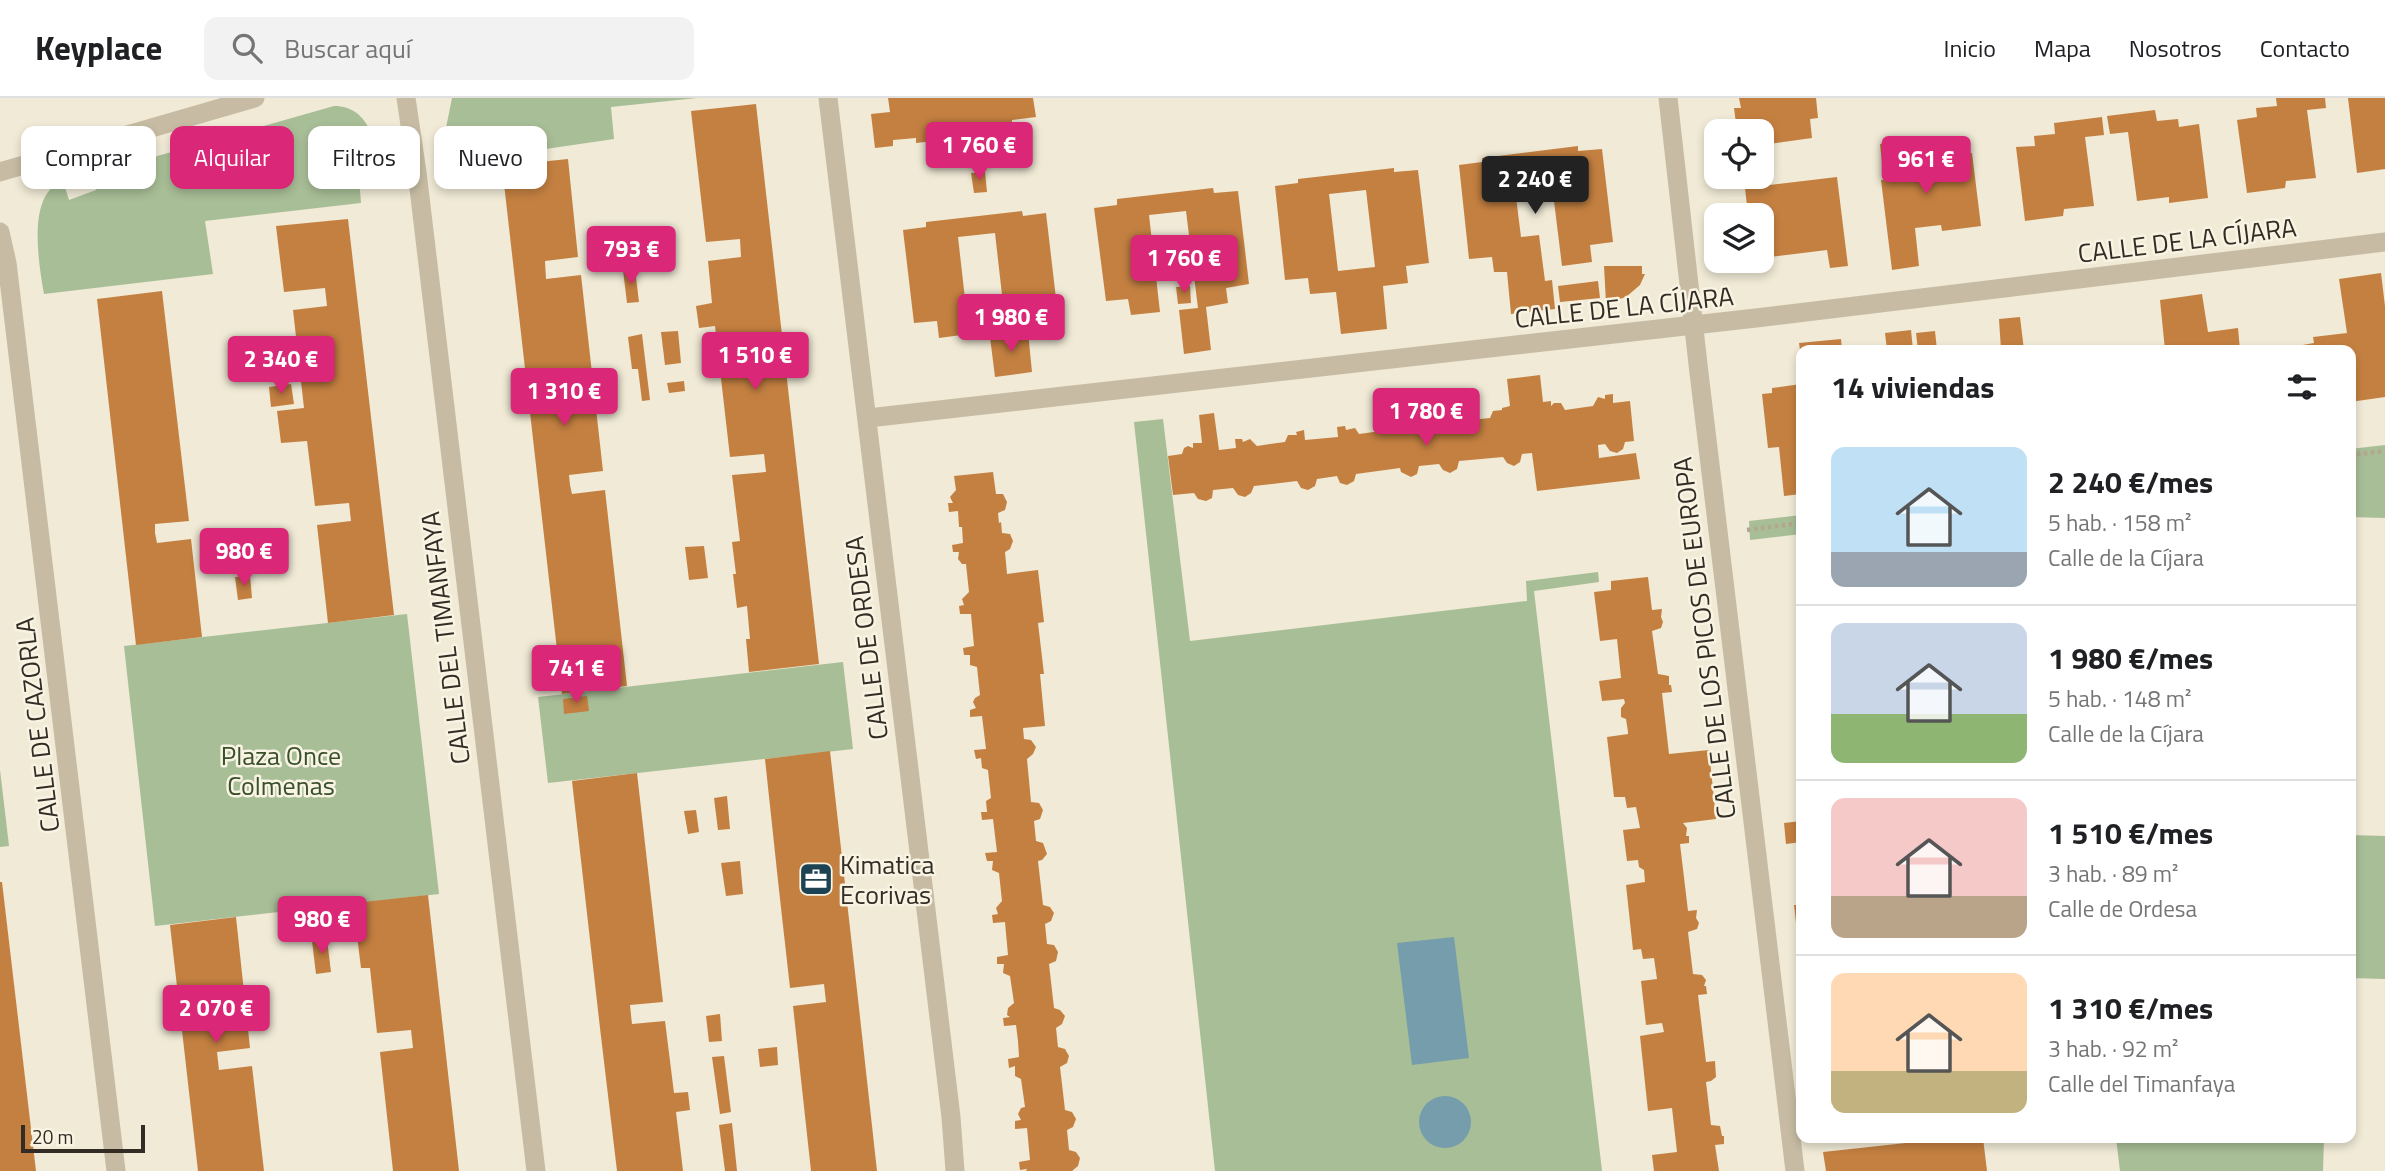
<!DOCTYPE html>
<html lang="es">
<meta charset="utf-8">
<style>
:root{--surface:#fff;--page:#f2f2f2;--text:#202124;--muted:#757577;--line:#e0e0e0;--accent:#db2777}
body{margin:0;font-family:"Titillium Web",sans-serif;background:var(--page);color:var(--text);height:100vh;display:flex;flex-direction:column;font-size:26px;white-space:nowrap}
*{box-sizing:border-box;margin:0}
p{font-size:23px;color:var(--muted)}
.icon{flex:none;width:38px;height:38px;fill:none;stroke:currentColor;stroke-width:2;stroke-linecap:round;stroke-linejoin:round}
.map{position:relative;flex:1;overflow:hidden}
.details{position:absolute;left:1796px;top:247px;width:560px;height:798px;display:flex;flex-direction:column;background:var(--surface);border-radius:14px;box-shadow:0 4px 10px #0003}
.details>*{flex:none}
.top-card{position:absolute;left:21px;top:28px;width:665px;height:63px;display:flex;gap:14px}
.fabs{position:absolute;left:1704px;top:21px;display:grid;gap:14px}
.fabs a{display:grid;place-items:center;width:70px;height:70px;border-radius:14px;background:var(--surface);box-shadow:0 4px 10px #0003;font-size:35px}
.scale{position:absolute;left:21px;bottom:18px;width:124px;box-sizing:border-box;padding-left:7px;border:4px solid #322c25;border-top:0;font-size:19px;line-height:24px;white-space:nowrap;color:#322c25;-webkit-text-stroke:5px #f8f3e2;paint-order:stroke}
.price{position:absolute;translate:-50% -60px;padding:0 16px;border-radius:7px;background:var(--accent);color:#fff;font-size:23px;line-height:46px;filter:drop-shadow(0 2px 4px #0008)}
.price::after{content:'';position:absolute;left:50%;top:42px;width:21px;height:16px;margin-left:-10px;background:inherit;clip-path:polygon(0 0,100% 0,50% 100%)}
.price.current{background:#222;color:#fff}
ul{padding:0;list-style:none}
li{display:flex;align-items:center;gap:21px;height:175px;padding:0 35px}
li+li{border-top:2px solid var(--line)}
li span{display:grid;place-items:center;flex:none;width:196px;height:140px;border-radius:14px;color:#555}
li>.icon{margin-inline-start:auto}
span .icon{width:84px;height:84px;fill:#fffc;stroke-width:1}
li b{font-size:30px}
h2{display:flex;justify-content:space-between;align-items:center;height:84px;padding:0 35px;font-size:30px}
.tag{padding:0 24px;border-radius:14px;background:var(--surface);box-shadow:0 4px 10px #0003;font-size:24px;line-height:63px}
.tag.current{background:var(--accent);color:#fff}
header{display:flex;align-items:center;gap:42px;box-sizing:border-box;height:98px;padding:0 35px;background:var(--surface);border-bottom:2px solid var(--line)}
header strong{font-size:33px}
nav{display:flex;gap:38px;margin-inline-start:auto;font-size:24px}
.search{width:490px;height:63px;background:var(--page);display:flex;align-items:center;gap:18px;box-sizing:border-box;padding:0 24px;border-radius:14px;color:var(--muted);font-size:26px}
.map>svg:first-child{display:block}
</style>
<header>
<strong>Keyplace</strong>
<div class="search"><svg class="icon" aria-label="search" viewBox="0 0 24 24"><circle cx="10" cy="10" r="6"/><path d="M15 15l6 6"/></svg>Buscar aquí</div>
<nav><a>Inicio</a><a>Mapa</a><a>Nosotros</a><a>Contacto</a></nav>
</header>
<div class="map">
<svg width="2385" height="1073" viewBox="0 0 2385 1073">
<rect width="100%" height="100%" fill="#f0ead6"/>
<!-- green -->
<g fill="#a8be97">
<path d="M452,0H697L611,9L614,41L464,63L453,60L445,35Z"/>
<path d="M334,8C371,8 376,48 381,76L359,79L361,105L205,123L213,176L44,196C39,167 26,95 63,83L69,102L96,92L94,76Z"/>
<path d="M1163,321L1190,543L1527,503L1526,483L1598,474L1599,484L1534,493L1602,1073H1215L1134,324Z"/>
<path d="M2385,347V420L2350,419V351Z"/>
<path d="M1801,417V436L1750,442L1749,423Z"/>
<path d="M407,516L439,796L155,828L124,548Z"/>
<path d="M843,564L853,651L548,685L538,599Z"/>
<path d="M0,672L9,748L0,749Z"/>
<path d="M2350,737L2385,738V881L2350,880Z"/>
<path d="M2116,1040H2324L2323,1073H2120Z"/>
</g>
<!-- water -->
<g fill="#769dac">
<path d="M1454,839L1469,960L1412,967L1397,845Z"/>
<circle cx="1445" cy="1024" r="26"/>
</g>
<!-- building -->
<g fill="#c48041" fill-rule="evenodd">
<path d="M888,0H1033L1036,19L1012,22V27L966,32L967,39L916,45V40L893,42V48L875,50L871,16L890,14Z"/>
<path d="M1739,0H1816L1818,20L1810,21L1812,40L1762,47V33H1737L1734,10H1741Z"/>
<path d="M2276,0H2325L2326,10L2307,12L2316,80L2286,83L2285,90L2247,95L2237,22L2257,19L2256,10L2277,8Z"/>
<path d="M2348,0H2385V71L2357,75Z"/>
<path d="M756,6L819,566L749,574L746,541H750L747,508L737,510L733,476H736L732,444L740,443L732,377L766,374L764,356L730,359L715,228L699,230L696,208L712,205L708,163L741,159L740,141L706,144L691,13Z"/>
<path d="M2155,12L2157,23L2178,21L2179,29L2199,26L2208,100L2169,105V99L2137,103L2128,34L2110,36L2107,18Z"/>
<path d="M2102,19L2104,37L2085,39L2094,108L2064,111L2063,118L2025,123L2016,49L2035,48L2034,38L2055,36L2054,25Z"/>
<path d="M1928,40L1930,51L1951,49L1952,58L1972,55L1981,128L1942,133L1941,127L1915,130L1919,168L1892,172L1881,82L1903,79L1901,63L1882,65L1880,46Z"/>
<path d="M1578,48V53L1602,51L1613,144L1590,147L1592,164L1562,168L1553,95L1535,97L1531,72L1513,75L1521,139L1539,137L1545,183L1552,182L1555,211L1511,216L1507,174H1494L1492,159L1469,161L1459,67L1482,64V60Z"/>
<path d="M568,61L578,159L545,163L546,181L581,177L603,373L569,377L570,387L572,396L605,392L627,588L562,596L502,68Z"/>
<path d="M1394,70V74L1418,72L1429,165L1406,168L1408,185L1383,188L1387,231L1341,236L1336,194L1310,196L1308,180L1285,182L1275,88L1298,85V81ZM1366,92L1375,169L1338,173L1329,96Z"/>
<path d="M985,74L987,94L974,95L971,75Z"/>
<path d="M1837,79L1848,168L1830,170L1827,152L1762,160V117H1748L1745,90Z"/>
<path d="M1213,90L1214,95L1238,93L1249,186L1226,190L1228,205L1206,209L1211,252L1184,256L1179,212L1198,210L1186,113L1149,117L1160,214L1131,217L1128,201L1106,203L1094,110L1117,107V101Z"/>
<path d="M1022,113L1023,118L1046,115L1057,209L1035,212L1036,228L1006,232L995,135L958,139L969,236L939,240L937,223L914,225L903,132L926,129V124Z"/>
<path d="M348,121L394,517L328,525L317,427L351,423L349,405L315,408L307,343L281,345L277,313L304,310L293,212L327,208L325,190L284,194L276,128Z"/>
<path d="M1604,168H1642V176H1645L1640,187L1626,199L1606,205Z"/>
<path d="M635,171L639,204L627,205L623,172Z"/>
<path d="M2381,175L2385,208V299L2350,304V252H2297V248L2314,245L2313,239L2347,235L2339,181Z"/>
<path d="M1598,183L1600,200L1560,204L1558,188Z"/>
<path d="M1190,188L1191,205L1178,206L1176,189Z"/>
<path d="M162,193L189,423L155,426V435L157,445L191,441L202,539L136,547L97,201Z"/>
<path d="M2202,196L2208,234L2238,230L2240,252H2165L2160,202Z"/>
<path d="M2020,219L2024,252H2001L1999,221Z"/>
<path d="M1911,232L1913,252H1887L1885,235Z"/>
<path d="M678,233L681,265L665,267L661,234Z"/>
<path d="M1935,233L1937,252H1918L1916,235Z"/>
<path d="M1028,234L1032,274L995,279L990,239Z"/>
<path d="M642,236L650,302L642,303L638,271H632L628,239Z"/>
<path d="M1841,241L1842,252H1800L1799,245Z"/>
<path d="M1540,277L1543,304L1551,303V308L1554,305H1561L1565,312L1593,308L1598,299L1605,301V297L1613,296V305L1630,303L1634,343L1625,344L1623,351L1617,355L1610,353L1605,346L1598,347L1599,360L1636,355L1640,381L1537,393L1532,355L1522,356L1520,364L1514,368L1507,365L1503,359L1459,363L1457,371L1450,375L1443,372L1439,366L1419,368L1417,376L1411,379L1401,374L1400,370L1356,376L1354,383L1347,387L1340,385L1337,378L1317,381L1315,388L1308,392L1301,390L1297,383L1254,388L1251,395L1245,399L1238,397L1233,390L1213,392L1212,400L1206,403L1198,401L1194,395L1173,397L1168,358L1182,356L1184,350L1188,348L1193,350V345H1202L1199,317L1214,315L1219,352L1236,350L1235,341H1242L1243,344L1250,341L1257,348L1270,346L1285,344L1288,337H1297L1296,334L1304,332L1305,342L1338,339L1337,329L1345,328L1346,332L1355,330L1359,336L1388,332L1390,326L1393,324L1400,325L1399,321H1408L1409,330L1441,326L1440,316H1448L1449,320L1458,318L1462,323L1490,320L1493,313L1502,312V310L1510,308L1507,281Z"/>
<path d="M684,283L685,293L669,295L667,285Z"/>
<path d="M291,286L294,306L271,309L269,289Z"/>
<path d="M1801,286V396L1784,398L1779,349L1768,350L1762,296L1772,295V290Z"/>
<path d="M993,374L996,396H1003L1007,404L1005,412L998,415L999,425L1001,424L1002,435L1010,436L1013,443L1010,451L1005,454L1007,476L1038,472L1044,524L1038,525L1044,576H1040L1045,628L1023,630L1024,641L1031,642L1036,649L1033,656L1027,661L1031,704L1039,705L1043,712L1040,721L1034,723L1036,743L1043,745L1047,756L1042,762L1038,763L1043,807L1050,809L1054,815L1051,823L1045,826L1047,846L1054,847L1058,854L1056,863L1049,866L1054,910L1060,912L1065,918L1062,926L1056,930L1058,949L1065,951L1069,958L1067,965L1060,969L1065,1012L1072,1014L1076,1021L1073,1029L1067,1032L1069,1052L1076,1054L1080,1060L1078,1068L1072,1073H1026L1027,1071L1020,1072L1019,1064L1030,1062L1027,1030L1015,1031V1023L1021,1022L1018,1016L1021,1010L1025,1009L1021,981L1015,978V968L1009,970L1008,961L1019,959L1018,943L1016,927L1004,928L1003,920L1010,919L1007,917L1008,910L1014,905L1010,878L1003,875L1004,866H997V859L1008,857L1005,824L993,825L992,817L998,816L996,810L1002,803L999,775L992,772L993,763H987L985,755L997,754L993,721L982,722L981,714H987L986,703L991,700L988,672L982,670L981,660L976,661L974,652L986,651L982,618L970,619V612L976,610L973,604L975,600L980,597L977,569L970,567V557H964L963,550L974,548L971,516H960L959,508L964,507L962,501L969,494L966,466H962L958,461L959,454H953L952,447L963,445L962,429H959L958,413L949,414L948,405H953L950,399L956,392L954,378Z"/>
<path d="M704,448L708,480L689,482L685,449Z"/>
<path d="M250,478L252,500L238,502L235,479Z"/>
<path d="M1648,479L1652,512L1662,511L1661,519L1663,524L1661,530L1652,533L1658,576L1669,578V587H1671L1672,594L1662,595L1669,656L1709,652L1716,721L1683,725L1687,730L1686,738H1689V745L1680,746L1688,813L1697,812L1696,820L1699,825L1697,831L1688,834L1693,876L1702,877L1706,882L1704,888H1706L1707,896L1698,897L1706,964L1715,963L1716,979L1711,983L1706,984L1711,1027L1720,1028L1722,1038H1724V1046L1715,1047L1719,1073H1654L1652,1057L1677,1054L1672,1010L1648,1013L1640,938L1664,934L1662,925L1646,927L1641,883L1657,881L1654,860L1643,861L1641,851L1633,852L1626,787L1645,784L1644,772L1639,769L1638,762L1627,763L1623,732L1640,730L1636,709L1627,710L1625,699H1614L1607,639L1628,636V634L1626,621L1621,619V610L1625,605L1624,601L1602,603L1599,583L1621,580L1617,541L1600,543L1594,494L1611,492V483Z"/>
<path d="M587,598L589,613L564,616L563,601Z"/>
<path d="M830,653L857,892L877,1073H811L793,908L826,904L824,886L790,890L779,792L765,661Z"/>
<path d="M637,675L663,904L630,907L631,917L632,926L665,923L674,995L688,994L690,1012L676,1014L683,1073H617L600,930L572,683Z"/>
<path d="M727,698L730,731L718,732L714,700Z"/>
<path d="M696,712L699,734L688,736L684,713Z"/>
<path d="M1801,723V744L1786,746L1784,725Z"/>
<path d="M740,763L743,796L726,798L721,765Z"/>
<path d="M0,784H2L36,1073H0Z"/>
<path d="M428,797L459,1073H393L380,954L413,950L411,932L377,935L370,870H361L357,838L366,837L363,804Z"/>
<path d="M1794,807H1801V852H1799Z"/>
<path d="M236,819L250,950L217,954L219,972L252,968L264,1073H198L170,827Z"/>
<path d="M327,841L331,874L316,876L312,843Z"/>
<path d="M720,916L722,943L709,944L706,918Z"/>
<path d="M777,949L778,967L760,969L758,951Z"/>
<path d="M724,958L731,1014L720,1016L712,959Z"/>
<path d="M732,1025L737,1073H725L719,1027Z"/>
<path d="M1915,1040H1983L1987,1073H1826L1823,1054L1915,1044Z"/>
</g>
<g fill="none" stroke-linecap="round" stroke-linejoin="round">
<!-- path -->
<g stroke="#b3a78d" stroke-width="4.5" stroke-dasharray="3.5 3.5" stroke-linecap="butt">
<path d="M2350,357L2385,353"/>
<path d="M1747,432L1801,425"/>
</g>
<!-- minor -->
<g stroke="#c7bca3" stroke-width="19">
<path d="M406,0L417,74L536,1073"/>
<path d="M828,0L951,1019L955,1073"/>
<path d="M1668,0L1699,275L1795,1073"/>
<path d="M0,74L255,0"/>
<path d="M0,134L7,165L116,1073"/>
<path d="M868,320L1756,220L2385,144"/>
</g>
</g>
<!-- icons -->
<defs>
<g id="office-square" transform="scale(1.75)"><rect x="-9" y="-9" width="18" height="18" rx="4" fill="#1c4253" stroke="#f8f3e2"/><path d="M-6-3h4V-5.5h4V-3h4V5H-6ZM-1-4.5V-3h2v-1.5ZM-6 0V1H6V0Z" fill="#fff"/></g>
</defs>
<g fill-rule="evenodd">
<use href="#office-square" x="816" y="781"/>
</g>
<g text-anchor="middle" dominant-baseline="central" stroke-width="5" stroke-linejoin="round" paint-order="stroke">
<!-- street labels -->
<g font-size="26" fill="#322c25" stroke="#f8f3e2">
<text transform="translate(2187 142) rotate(-7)">CALLE DE LA CÍJARA</text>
<text transform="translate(1624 209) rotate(-6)">CALLE DE LA CÍJARA</text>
<text transform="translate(445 540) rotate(-97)">CALLE DEL TIMANFAYA</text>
<text transform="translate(866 540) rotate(-97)">CALLE DE ORDESA</text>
<text transform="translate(1704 540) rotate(-97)">CALLE DE LOS PICOS DE EUROPA</text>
<text transform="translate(37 627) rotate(-97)">CALLE DE CAZORLA</text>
</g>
<!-- park labels -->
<g font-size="26" fill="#385029" stroke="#f8f3e2">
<text x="281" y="657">Plaza Once<tspan x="281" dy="30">Colmenas</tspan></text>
</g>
<!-- poi labels -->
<g font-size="26" fill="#322c25" stroke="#f8f3e2" text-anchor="start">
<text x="840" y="766">Kimatica<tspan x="840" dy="30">Ecorivas</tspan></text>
</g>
</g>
</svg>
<div class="fabs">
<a><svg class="icon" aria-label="locate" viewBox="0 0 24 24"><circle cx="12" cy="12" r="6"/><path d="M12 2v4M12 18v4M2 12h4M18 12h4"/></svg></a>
<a><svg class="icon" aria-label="layers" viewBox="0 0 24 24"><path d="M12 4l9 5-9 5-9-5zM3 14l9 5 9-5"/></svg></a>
</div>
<div class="scale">20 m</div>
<b class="price" style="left:979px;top:84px">1 760 €</b>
<b class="price" style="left:1926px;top:98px">961 €</b>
<b class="price current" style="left:1535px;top:118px">2 240 €</b>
<b class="price" style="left:631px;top:188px">793 €</b>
<b class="price" style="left:1184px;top:197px">1 760 €</b>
<b class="price" style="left:1011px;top:256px">1 980 €</b>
<b class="price" style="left:755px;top:294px">1 510 €</b>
<b class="price" style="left:281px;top:298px">2 340 €</b>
<b class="price" style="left:564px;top:330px">1 310 €</b>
<b class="price" style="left:1426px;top:350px">1 780 €</b>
<b class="price" style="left:244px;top:490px">980 €</b>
<b class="price" style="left:576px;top:607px">741 €</b>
<b class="price" style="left:322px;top:858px">980 €</b>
<b class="price" style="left:216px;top:947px">2 070 €</b>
<div class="top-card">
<a class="tag">Comprar</a>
<a class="tag current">Alquilar</a>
<a class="tag">Filtros</a>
<a class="tag">Nuevo</a>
</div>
<section class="details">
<h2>14 viviendas<svg class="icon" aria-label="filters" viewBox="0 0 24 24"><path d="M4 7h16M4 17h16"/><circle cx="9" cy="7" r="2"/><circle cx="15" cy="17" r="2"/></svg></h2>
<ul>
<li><span style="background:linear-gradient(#bfe0f5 75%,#9aa5b1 0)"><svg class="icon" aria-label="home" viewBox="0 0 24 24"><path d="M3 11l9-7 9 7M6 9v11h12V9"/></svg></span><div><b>2 240 €/mes</b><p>5 hab. · 158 m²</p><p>Calle de la Cíjara</p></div></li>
<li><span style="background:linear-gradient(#c9d6e8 65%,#8fb573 0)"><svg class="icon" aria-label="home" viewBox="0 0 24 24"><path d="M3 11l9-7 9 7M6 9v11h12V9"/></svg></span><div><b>1 980 €/mes</b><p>5 hab. · 148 m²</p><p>Calle de la Cíjara</p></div></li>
<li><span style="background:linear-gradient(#f6c9c9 70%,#b9a48a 0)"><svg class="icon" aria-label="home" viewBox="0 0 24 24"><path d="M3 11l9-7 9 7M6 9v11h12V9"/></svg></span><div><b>1 510 €/mes</b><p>3 hab. · 89 m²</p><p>Calle de Ordesa</p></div></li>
<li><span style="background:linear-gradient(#ffd9b3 70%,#c2b280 0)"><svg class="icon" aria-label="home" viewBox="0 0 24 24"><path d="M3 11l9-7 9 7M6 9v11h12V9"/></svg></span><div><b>1 310 €/mes</b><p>3 hab. · 92 m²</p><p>Calle del Timanfaya</p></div></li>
</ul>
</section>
</div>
